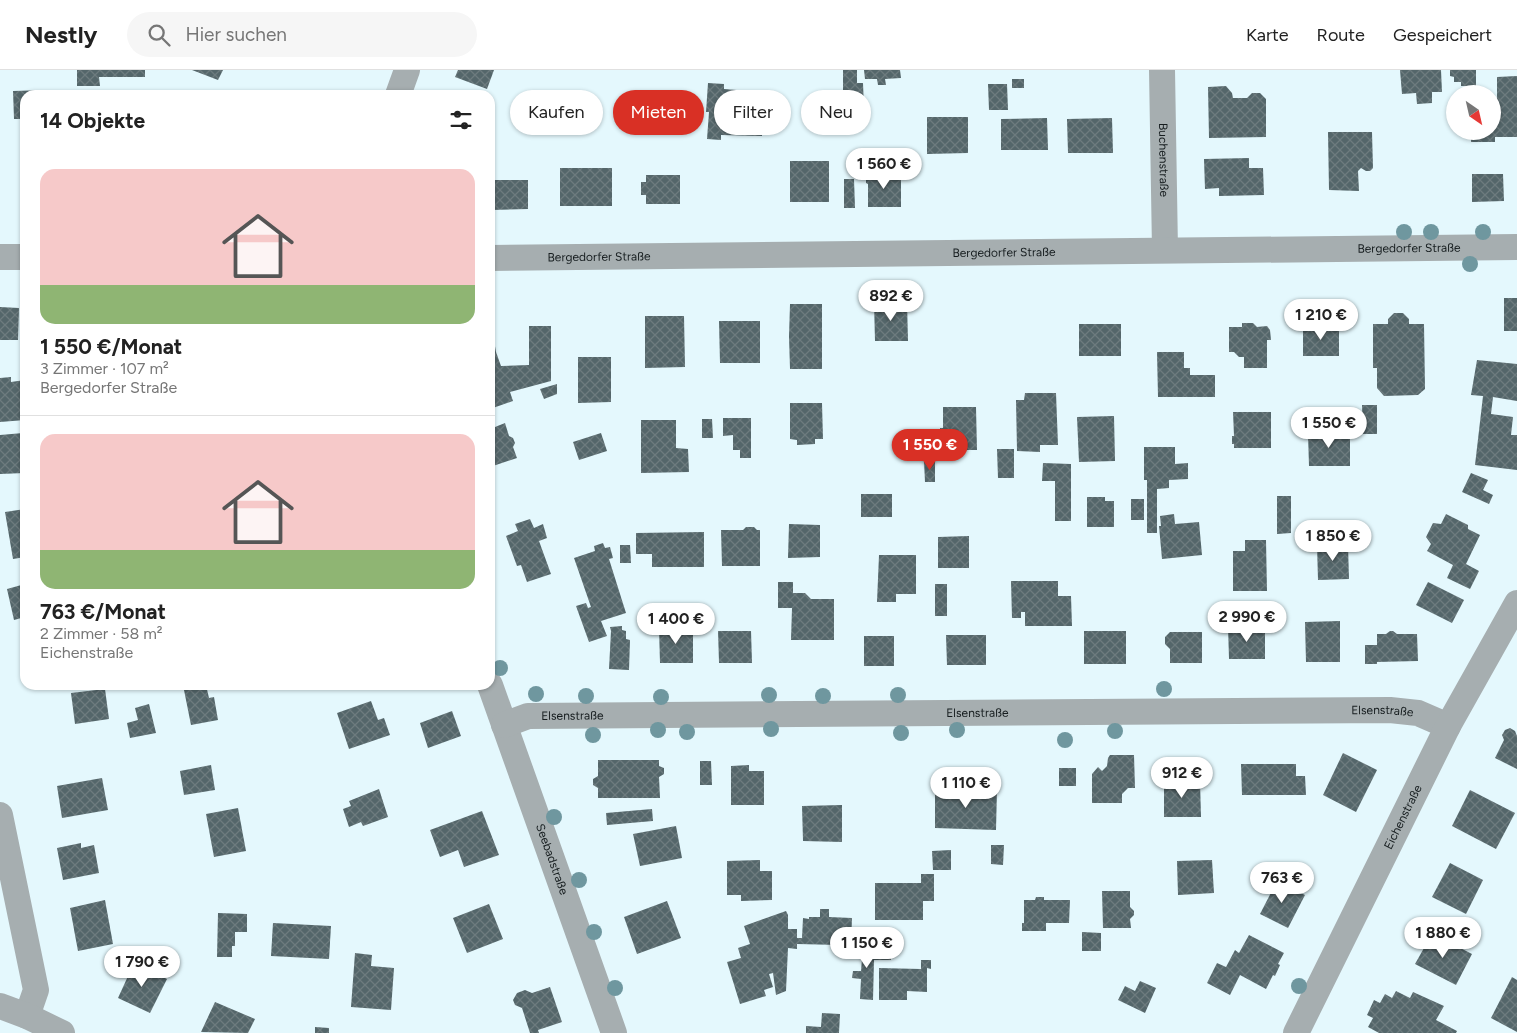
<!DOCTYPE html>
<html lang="de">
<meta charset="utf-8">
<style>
:root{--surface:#fff;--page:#f6f6f6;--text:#222;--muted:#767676;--line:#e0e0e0;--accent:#d93025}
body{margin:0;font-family:Figtree,sans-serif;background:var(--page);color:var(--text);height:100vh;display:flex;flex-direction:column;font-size:19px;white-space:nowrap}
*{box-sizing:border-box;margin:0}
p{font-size:16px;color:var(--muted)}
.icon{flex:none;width:28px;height:28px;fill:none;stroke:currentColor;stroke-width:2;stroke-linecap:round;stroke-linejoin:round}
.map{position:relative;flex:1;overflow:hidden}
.drawer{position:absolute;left:20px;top:20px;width:475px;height:600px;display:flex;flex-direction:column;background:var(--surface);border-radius:15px;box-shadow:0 1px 4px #0004}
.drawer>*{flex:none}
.guide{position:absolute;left:510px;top:20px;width:475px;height:45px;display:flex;gap:10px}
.needle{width:32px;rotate:146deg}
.controls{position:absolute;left:1446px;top:15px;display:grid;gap:10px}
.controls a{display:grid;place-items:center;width:55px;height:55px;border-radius:50%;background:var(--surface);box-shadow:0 1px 4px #0004;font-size:25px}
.price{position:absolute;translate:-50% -42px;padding:0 11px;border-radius:18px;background:#fff;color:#222;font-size:16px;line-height:32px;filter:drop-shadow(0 1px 2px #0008)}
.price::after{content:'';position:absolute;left:50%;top:30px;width:15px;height:11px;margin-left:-8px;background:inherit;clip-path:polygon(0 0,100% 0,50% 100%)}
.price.current{background:var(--accent);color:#fff}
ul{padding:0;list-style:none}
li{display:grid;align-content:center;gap:10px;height:265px;padding:0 20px}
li+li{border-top:1px solid var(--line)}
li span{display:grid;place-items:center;height:155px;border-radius:15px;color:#555}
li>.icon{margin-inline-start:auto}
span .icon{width:90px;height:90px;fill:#fffc;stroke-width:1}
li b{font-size:21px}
h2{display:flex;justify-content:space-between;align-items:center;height:60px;padding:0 20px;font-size:21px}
.chip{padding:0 18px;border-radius:22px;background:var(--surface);box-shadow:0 1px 4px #0004;font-size:18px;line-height:45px}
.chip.current{background:var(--accent);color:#fff}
header{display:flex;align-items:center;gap:30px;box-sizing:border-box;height:70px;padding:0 25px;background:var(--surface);border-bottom:1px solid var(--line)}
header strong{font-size:24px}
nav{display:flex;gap:28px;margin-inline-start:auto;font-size:18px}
.search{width:350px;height:45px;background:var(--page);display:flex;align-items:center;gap:12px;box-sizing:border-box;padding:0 18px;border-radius:28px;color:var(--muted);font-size:19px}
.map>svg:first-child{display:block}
</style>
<header>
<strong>Nestly</strong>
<div class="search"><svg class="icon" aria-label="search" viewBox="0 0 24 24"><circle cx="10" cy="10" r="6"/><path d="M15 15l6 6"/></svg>Hier suchen</div>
<nav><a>Karte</a><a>Route</a><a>Gespeichert</a></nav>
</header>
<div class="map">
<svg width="1517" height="963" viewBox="0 0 1517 963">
<defs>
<pattern id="building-cross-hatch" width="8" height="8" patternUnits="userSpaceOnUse" patternTransform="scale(1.25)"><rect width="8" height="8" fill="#54666a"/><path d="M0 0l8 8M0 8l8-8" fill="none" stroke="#6d7b7e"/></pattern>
</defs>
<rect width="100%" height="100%" fill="#e4f8fd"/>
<!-- building -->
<g fill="url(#building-cross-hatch)">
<path d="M77,0H145V7H99L100,16H77Z"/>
<path d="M192,0H223L218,10Z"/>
<path d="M458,0H494L487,19L455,7Z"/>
<path d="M843,0H857V13H863L864,38L843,40Z"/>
<path d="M864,0H900L901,8L885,9L886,15H878L877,9H865Z"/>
<path d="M1400,0H1441L1442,22H1432V33L1417,34L1416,23L1402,24Z"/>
<path d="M1450,0H1476V16H1461V12H1454V7L1450,6Z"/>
<path d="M1517,6V67H1495V72H1471V61H1492V42H1497V7Z"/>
<rect x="1012" y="9" width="12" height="9"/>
<path d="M708,13L724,14V19L750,21L749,45H763L762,66L721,65V70L707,69L709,42H706Z"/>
<path d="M988,14H1007L1008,40H989Z"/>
<path d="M1226,16L1232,23L1233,28H1247L1252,23H1260L1266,29V67L1209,68L1208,17Z"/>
<path d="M46,20V25H25V49H14L13,21Z"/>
<path d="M828,22V33L825,32V47H803V33H819V23Z"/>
<path d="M530,24L549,30L545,41L527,35Z"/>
<path d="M927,47H968V83L927,84Z"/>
<path d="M1047,48L1048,80H1001V49Z"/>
<path d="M1112,48L1113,83H1068L1067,49Z"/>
<path d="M1328,62H1372L1373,98L1370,101H1366L1361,98L1358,101L1359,121L1329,120Z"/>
<path d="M1249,88V98H1263L1264,125L1219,126V118L1205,119L1204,89Z"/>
<rect x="790" y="91" width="39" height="41"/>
<rect x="560" y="98" width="52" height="38"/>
<path d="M870,101H880L884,105L901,104V137H868V114L866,113V105Z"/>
<path d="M1472,104H1503L1504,131L1472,132Z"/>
<path d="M646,105H680V134H646V125H641V112H646Z"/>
<path d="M844,109H854L855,138H844Z"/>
<path d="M491,110H528V139L491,140Z"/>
<rect x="1504" y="228" width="13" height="33"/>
<path d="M874,232H907L908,271H875Z"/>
<path d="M790,234H822V299H790L789,267Z"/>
<path d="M0,237L19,238L18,270H0Z"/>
<path d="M1394,243H1403L1409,249V254H1424L1425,319L1418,325L1384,326L1377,318V298H1373V254H1388V249Z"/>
<path d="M645,246H684L685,297L645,298Z"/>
<path d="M719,251H760V293H720Z"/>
<path d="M490,253H491L496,282L501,296L529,295V256H551V311L510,322L513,331L490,339Z"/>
<path d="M1242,253H1253L1257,257L1267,256L1270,260L1271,270H1267V298H1244V287H1239L1234,282H1229V257H1242Z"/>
<rect x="1079" y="254" width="42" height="32"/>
<path d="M1327,254H1334L1339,257V286H1303V257H1324Z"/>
<path d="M1157,282H1184V298H1190V305H1215V327H1158Z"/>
<path d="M578,287H611V332L578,333Z"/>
<path d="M1477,290L1517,294V331L1493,327L1491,344L1513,347L1511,365H1517V400L1475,395L1483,326L1471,325Z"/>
<path d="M11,307V312L25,310V350L0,352V308Z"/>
<path d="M557,314V324L544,329L540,319Z"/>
<path d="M1025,323H1056L1058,375H1040V382L1017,381L1016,330H1024Z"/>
<path d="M790,333H822L823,369H815V374L797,375V370L790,369Z"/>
<path d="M1362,335H1377V364H1363Z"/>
<path d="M943,337H976L977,380H940V358H943Z"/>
<path d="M1233,342H1271V378H1234V374H1232V366H1234Z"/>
<path d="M1114,346L1115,391L1079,392L1077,347Z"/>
<path d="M723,348H751V388H740V380H733V365L723,366Z"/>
<path d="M702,349H712L713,368H702Z"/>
<path d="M641,350H676V378L688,379L689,402L641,403Z"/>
<path d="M505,353L509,366L513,368L515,373L513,377L517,388L490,397V359Z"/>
<path d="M1315,360H1328L1332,364H1350V396H1309L1308,364H1311Z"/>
<path d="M23,363L25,403L0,404V365Z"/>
<path d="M601,363L607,381L579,390L573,372Z"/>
<path d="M1144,377H1175V394L1188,393V409L1169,410V418L1157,419V463H1147V410H1144Z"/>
<path d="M997,379H1014V408H998Z"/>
<path d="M924,391H935V412H925Z"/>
<path d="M1043,393L1071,394V451H1055V411H1042Z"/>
<path d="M1471,403L1488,410L1483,420L1493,425L1489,434L1462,422Z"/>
<rect x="861" y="424" width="31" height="23"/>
<path d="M1277,426H1291V463L1277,464Z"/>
<path d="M1087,427H1105V431H1114V457H1087Z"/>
<rect x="1131" y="429" width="13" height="21"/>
<path d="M25,439V487L13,489L5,442Z"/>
<path d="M1174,444L1175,454L1199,452L1202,485L1162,489L1159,456H1161L1160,446Z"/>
<path d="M1446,444L1468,455V459L1480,465L1466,494L1479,501L1470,519L1447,508L1453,495L1427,481L1431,474L1426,467L1433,453L1441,454Z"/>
<path d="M530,449L534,458L543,454L547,468L539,471L551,504L527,512L521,495L517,496L506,466L518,461L515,454Z"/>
<path d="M789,454L820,455V487L788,488Z"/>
<path d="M746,457H754L757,460H760V496H722L721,460H743Z"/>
<path d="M704,462V497H652V484H636V463Z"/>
<path d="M969,466V498H938V467Z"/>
<path d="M1245,470H1266L1267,521H1233V481H1245Z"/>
<path d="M1330,472L1336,473L1338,475H1348L1349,509L1318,510L1317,475H1328Z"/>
<path d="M603,473L605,478L610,477L613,488L609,489L626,543L601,551L607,566L589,572L576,536L586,533L588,538L591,537L574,488L595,481L594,476Z"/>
<path d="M620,475H630L631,493H620Z"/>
<path d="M879,485H916V524H896V532H877Z"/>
<path d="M1011,511H1058V526H1071L1072,556H1025V542H1021V548H1012Z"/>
<path d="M778,512H793V523H805L811,529H834V570H791L792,538H778Z"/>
<path d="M1428,512L1464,530L1452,553L1416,535Z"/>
<path d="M25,514V547L14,550L7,519Z"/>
<rect x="935" y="514" width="12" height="32"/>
<path d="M1340,551V592H1306L1305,552Z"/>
<path d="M622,556V560L626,561V569L630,570L629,600L609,599L611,561L610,557Z"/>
<path d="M1228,557H1265V589H1229Z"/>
<path d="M659,558H693V593H660Z"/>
<path d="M718,561H751L752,593H719Z"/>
<rect x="1084" y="561" width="42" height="33"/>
<path d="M1390,561H1393L1397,564H1417L1418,591L1377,592V594H1365V575H1377V564H1386Z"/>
<path d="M1170,562H1202V593H1170V579L1165,574V567Z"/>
<path d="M946,565H986V595H947Z"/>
<rect x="864" y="566" width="30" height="30"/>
<path d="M183,615H206L209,628L214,627L218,650L191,655Z"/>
<path d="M333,615H347L334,619Z"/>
<path d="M105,619L109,649L75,654L71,623Z"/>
<path d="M371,631L378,650L384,648L390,665L349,679L337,643Z"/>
<path d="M149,634L156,663L130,668L127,653L138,650L135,638Z"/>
<path d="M452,641L461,666L428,678L420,653Z"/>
<path d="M1510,658L1515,661L1517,666V699L1495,688L1504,670L1502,665L1505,660Z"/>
<path d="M1343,683L1377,700L1356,742L1323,725Z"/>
<path d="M1110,685H1134L1135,718H1128L1122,724V733H1092V704L1098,697L1102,701L1107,696L1108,688Z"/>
<path d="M598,690H659V696L664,698V704L659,707L660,728H598V718L593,715V709L598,706Z"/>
<path d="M700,691H711L712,715H700Z"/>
<path d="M1241,694H1296V706H1305L1306,725H1242Z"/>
<path d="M211,695L215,720L184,725L180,701Z"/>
<path d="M749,695V701H764V735H731V696Z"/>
<rect x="1059" y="698" width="17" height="18"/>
<path d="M102,708L108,740L62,748L57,716Z"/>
<path d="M1164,711H1200L1201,747H1164Z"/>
<path d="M935,718L997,720L996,760L935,758Z"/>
<path d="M379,719L388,747L363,756L361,752L349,757L343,739L351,736L349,731Z"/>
<path d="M1470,720L1515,743L1496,779L1452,756Z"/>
<path d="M842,735V772L803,771L802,736Z"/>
<path d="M238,738L246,781L214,787L206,744Z"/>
<path d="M652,739L653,751L607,755L606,743Z"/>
<path d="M482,741L499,785L464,797L458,780L440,787L430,760Z"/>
<path d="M676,756L682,788L640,796L633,764Z"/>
<path d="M81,773V778L94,775L99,803L63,810L57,778Z"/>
<path d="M991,775H1004L1003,795L991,794Z"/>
<path d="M951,780V800H933L932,781Z"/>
<path d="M760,790V801H772V830L741,831V825H727V791Z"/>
<path d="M1212,790L1214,823L1178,825L1177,791Z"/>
<path d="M1450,793L1483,810L1466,844L1432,827Z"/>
<path d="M921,804H934V831H923V850H875V813H921Z"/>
<path d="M1277,811L1305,825L1288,858L1260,844Z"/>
<path d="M1102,821H1130V837L1134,841V845L1130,849L1131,858H1103Z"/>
<path d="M1036,827H1044V830H1070L1069,853H1046V861H1022V853H1024V830H1035Z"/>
<path d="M105,830L113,874L78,881L70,838Z"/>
<path d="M667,831L681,868L637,884L624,847Z"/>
<path d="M489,834L503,869L467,883L453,848Z"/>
<path d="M820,839H829V847L852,848L851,874H839V875L797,874V879L788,878L786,921L776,925L773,903L769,904L773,917L764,920L766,926L740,934L727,892L741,888L738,878L750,874L744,856L786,841L788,845V859H797V868H802L803,848L809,849V847H820Z"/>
<path d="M218,843L247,844V862H235V876H232V887H217Z"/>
<path d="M273,853L331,856L329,889L271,886Z"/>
<path d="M1082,862L1101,863V881H1082Z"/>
<path d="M1431,863L1472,884L1456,915L1415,894L1424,878L1421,874L1425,867H1429Z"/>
<path d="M1249,865L1284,883L1278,894L1280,895L1275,906L1273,905L1266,919L1240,905L1230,925L1207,913L1217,893L1226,897L1235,880L1239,883Z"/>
<path d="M847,880L891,881V890H874L873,930L860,929L861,909L852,908L853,901H861L862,889H847Z"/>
<path d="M355,883L372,885L371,896L394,898L391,940L351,937Z"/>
<path d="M921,890H931V899L927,898V922L907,921V930H879V898L921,899Z"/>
<path d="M134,893L167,909L150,943L118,928Z"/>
<path d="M1512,907L1517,910V962L1491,948Z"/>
<path d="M1140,911L1156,918L1145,943L1118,930L1125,916L1135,921Z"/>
<path d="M550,917L562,952L538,960L539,963H530L522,938L515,935L513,930L517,923L525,920L532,923Z"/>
<path d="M1396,921L1410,928L1413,922L1444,936L1436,950L1457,961L1456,963H1379L1368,957L1373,948L1367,945L1374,930L1380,933L1385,924L1392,928Z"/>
<path d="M215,932L255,949L248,963L201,962Z"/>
<path d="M822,943L840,944L839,963H806V956L821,957Z"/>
<path d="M315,957L329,958V963H315Z"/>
</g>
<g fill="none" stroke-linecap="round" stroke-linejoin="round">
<!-- street -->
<g stroke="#a6aeb0" stroke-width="26">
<path id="s1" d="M1162,0L1165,180"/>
<path d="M398,25L407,0"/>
<path d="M0,187H25"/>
<path id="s2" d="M490,188L1517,177"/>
<path id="s3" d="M490,615L614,963"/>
<path id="s4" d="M504,655L528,646L1390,640L1418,643L1448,656"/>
<path d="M0,745L36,920L27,946"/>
<path d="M0,936L27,946L62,963"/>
<path id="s5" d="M1296,963L1448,656L1517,533"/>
</g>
</g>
<!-- trees -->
<g fill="#6f979f">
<circle cx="1404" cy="162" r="8"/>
<circle cx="1431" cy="162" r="8"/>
<circle cx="1483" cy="162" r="8"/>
<circle cx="1470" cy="194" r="8"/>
<circle cx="500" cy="598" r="8"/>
<circle cx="1164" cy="619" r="8"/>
<circle cx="536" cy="624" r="8"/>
<circle cx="769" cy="625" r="8"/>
<circle cx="898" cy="625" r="8"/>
<circle cx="586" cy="626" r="8"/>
<circle cx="823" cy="626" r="8"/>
<circle cx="661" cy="627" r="8"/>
<circle cx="771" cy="659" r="8"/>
<circle cx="658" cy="660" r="8"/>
<circle cx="957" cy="660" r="8"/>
<circle cx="1115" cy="661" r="8"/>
<circle cx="687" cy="662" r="8"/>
<circle cx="901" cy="663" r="8"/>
<circle cx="593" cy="665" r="8"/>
<circle cx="1065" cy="670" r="8"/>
<circle cx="554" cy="747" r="8"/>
<circle cx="579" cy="810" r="8"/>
<circle cx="594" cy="862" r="8"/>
<circle cx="1299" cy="916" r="8"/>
<circle cx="615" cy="918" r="8"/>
</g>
<g text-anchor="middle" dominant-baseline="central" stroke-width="5" stroke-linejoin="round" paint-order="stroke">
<!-- street labels -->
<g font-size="12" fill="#161d1f" stroke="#fff">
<text stroke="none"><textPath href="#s1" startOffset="90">Buchenstraße</textPath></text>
<text stroke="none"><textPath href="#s2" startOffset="919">Bergedorfer Straße</textPath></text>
<text stroke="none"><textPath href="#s2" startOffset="514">Bergedorfer Straße</textPath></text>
<text stroke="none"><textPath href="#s2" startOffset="109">Bergedorfer Straße</textPath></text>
<text stroke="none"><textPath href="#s4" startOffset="475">Elsenstraße</textPath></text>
<text stroke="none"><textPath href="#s4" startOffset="880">Elsenstraße</textPath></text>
<text stroke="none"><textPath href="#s4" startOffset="70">Elsenstraße</textPath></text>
<text stroke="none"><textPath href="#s5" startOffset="241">Eichenstraße</textPath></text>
<text stroke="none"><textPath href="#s3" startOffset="185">Seebadstraße</textPath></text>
</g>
</g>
</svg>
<div class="controls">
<a><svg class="needle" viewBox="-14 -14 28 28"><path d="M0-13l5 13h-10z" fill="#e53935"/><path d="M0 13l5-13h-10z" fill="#767676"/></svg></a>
</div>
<b class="price" style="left:884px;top:120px">1 560 €</b>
<b class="price" style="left:891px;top:252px">892 €</b>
<b class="price" style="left:1321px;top:271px">1 210 €</b>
<b class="price" style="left:1329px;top:379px">1 550 €</b>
<b class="price current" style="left:930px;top:401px">1 550 €</b>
<b class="price" style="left:1333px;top:492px">1 850 €</b>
<b class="price" style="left:1247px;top:573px">2 990 €</b>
<b class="price" style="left:676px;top:575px">1 400 €</b>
<b class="price" style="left:1182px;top:729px">912 €</b>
<b class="price" style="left:966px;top:739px">1 110 €</b>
<b class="price" style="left:1282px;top:834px">763 €</b>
<b class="price" style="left:1443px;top:889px">1 880 €</b>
<b class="price" style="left:867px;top:899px">1 150 €</b>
<b class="price" style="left:142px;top:918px">1 790 €</b>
<div class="guide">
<a class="chip">Kaufen</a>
<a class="chip current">Mieten</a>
<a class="chip">Filter</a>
<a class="chip">Neu</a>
</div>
<section class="drawer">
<h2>14 Objekte<svg class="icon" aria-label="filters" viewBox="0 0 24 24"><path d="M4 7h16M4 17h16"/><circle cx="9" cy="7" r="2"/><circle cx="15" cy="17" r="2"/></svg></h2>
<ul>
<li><span style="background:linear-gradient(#f6c9c9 75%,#8fb573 0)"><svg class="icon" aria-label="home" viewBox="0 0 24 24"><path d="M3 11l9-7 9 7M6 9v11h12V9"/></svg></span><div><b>1 550 €/Monat</b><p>3 Zimmer · 107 m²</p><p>Bergedorfer Straße</p></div></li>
<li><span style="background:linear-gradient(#f6c9c9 75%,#8fb573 0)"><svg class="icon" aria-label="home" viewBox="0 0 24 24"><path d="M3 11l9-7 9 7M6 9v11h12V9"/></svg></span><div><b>763 €/Monat</b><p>2 Zimmer · 58 m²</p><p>Eichenstraße</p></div></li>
</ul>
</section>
</div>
